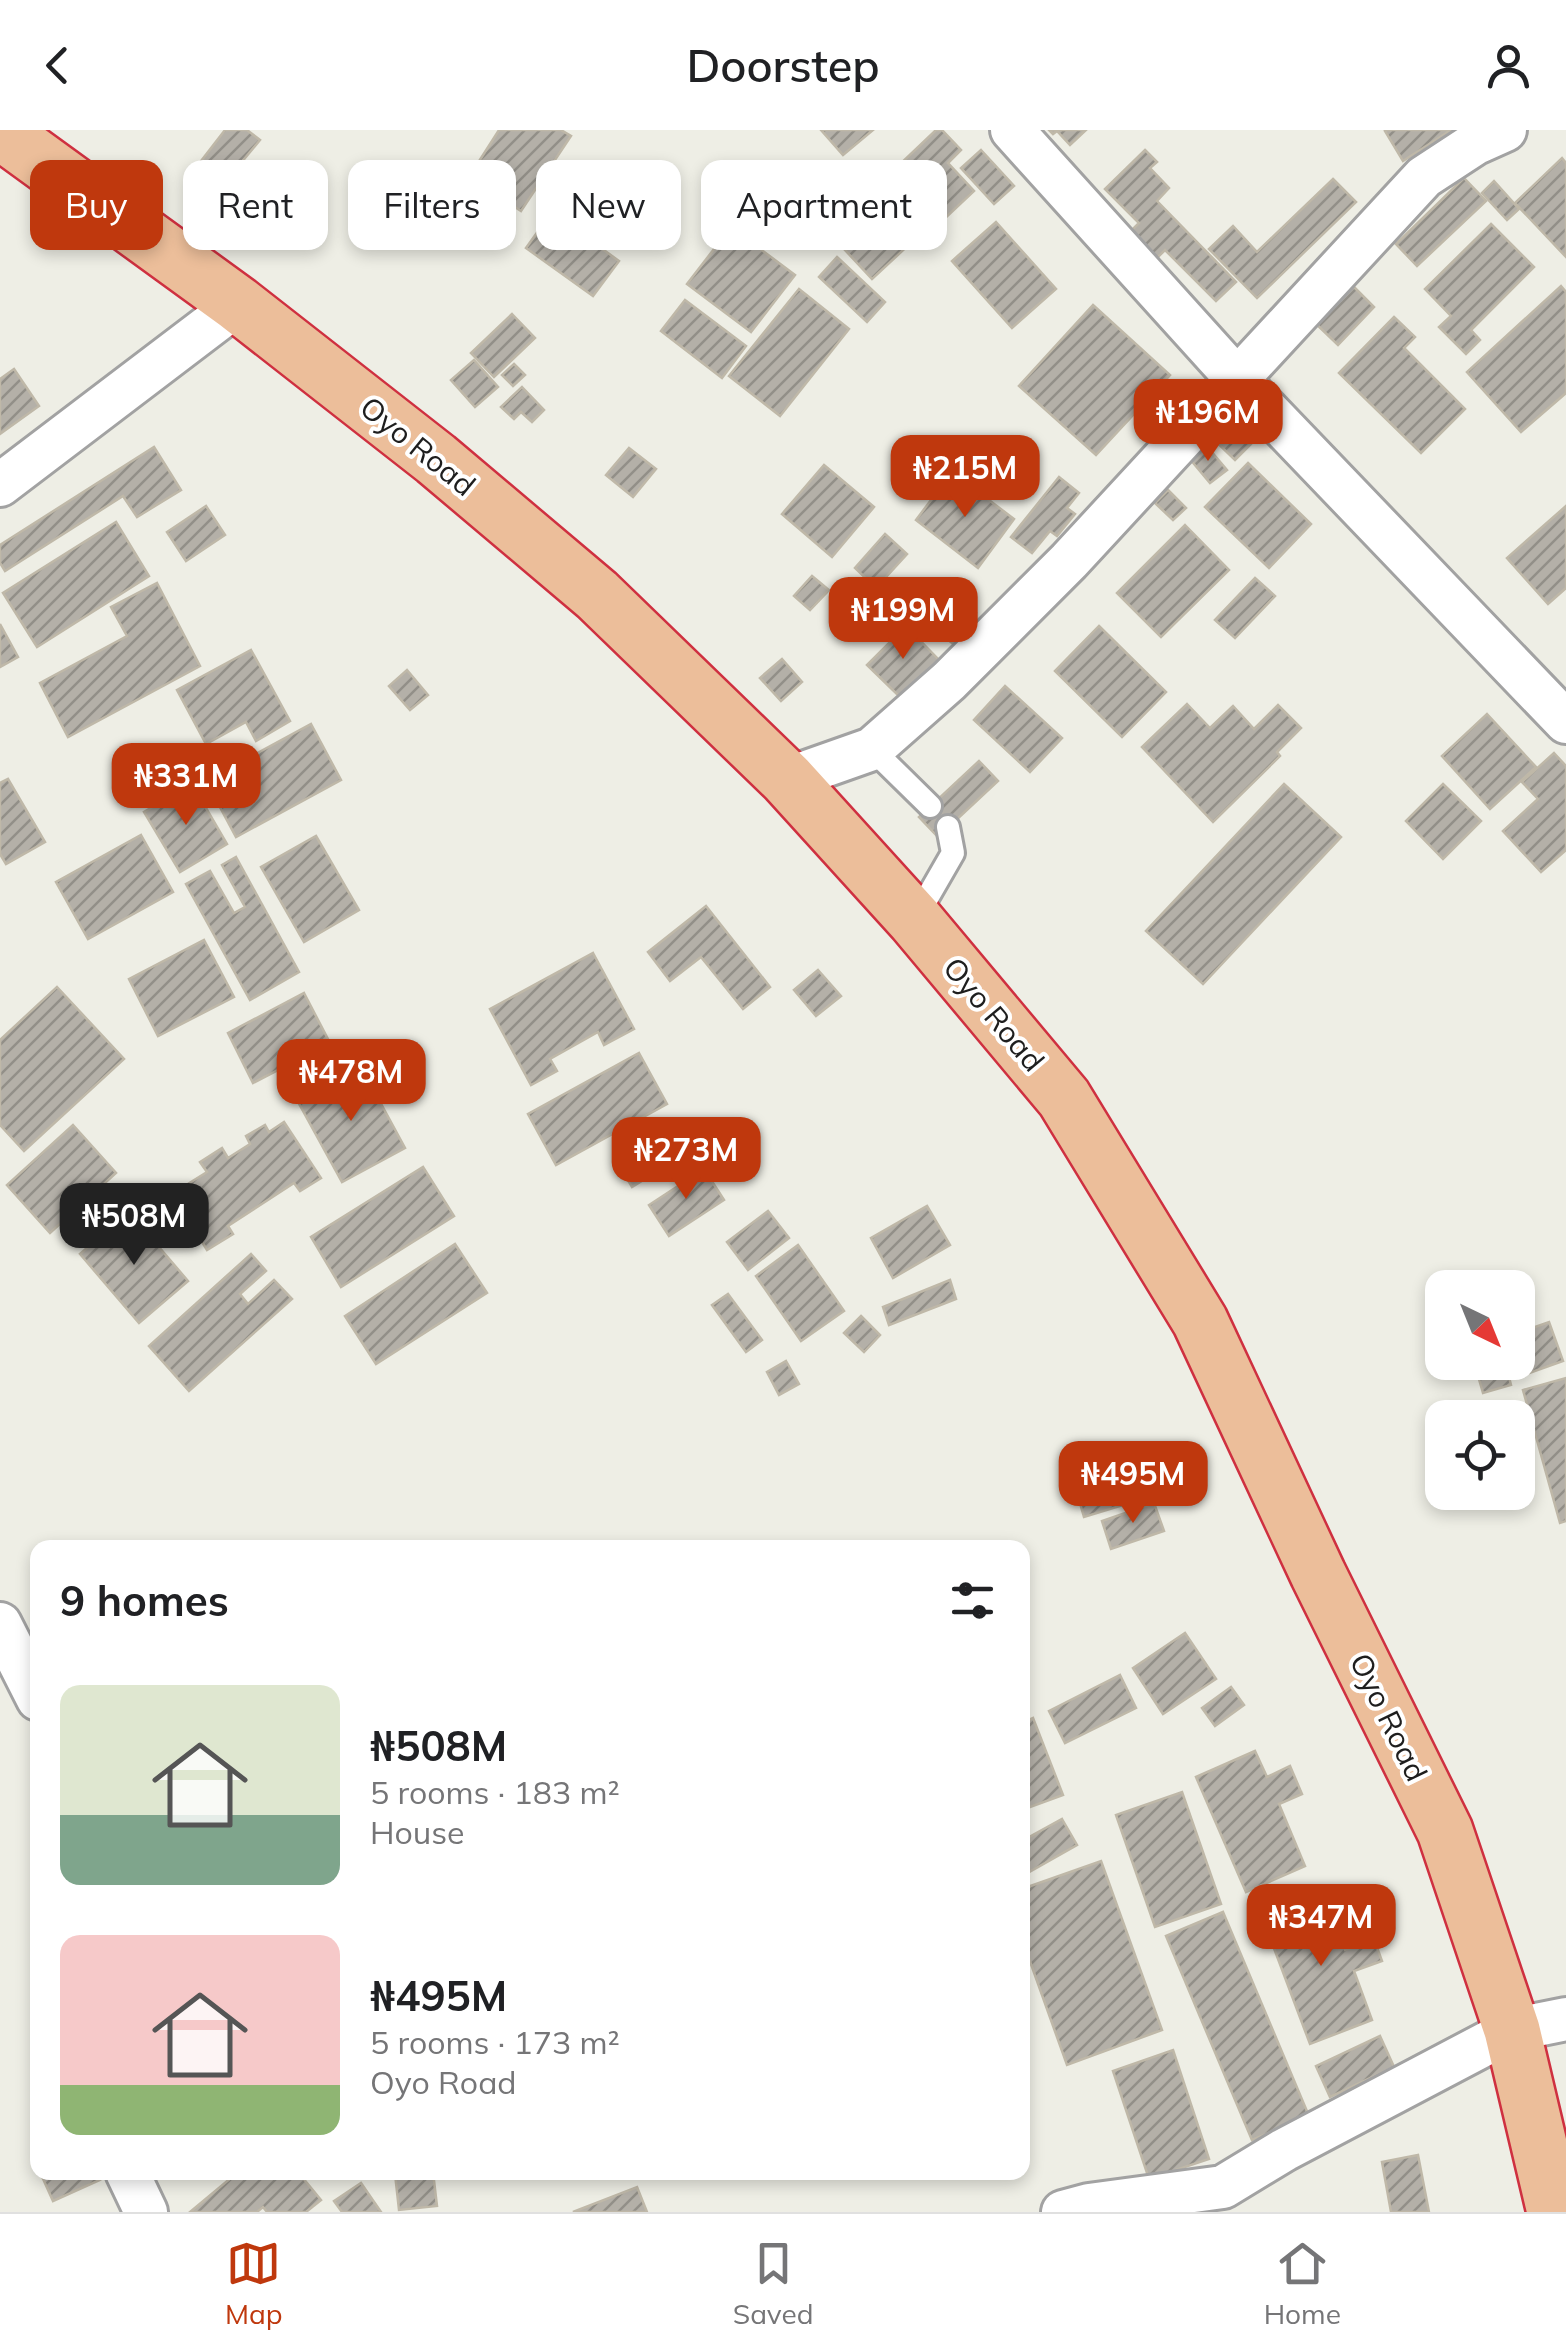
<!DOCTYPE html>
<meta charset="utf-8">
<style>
:root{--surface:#fff;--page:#f2f2f2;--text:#202124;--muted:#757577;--line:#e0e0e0;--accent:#bf380d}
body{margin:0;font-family:Mulish,sans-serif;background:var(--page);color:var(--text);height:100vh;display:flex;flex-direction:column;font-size:38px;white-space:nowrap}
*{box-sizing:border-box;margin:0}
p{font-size:32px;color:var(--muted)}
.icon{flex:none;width:55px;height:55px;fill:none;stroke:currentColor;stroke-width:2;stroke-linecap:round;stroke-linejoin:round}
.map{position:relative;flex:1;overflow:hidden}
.details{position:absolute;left:30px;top:1410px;width:1000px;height:640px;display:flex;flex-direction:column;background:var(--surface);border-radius:20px;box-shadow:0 5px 15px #0003}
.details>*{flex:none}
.banner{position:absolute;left:30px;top:30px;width:1000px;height:90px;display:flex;gap:20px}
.needle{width:65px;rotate:137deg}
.fabs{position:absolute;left:1425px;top:1140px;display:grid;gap:20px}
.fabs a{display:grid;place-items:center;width:110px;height:110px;border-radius:20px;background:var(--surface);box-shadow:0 5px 15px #0003;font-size:50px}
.price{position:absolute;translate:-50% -85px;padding:0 22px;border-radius:20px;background:var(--accent);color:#fff;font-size:32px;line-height:65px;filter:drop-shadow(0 2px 5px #0008)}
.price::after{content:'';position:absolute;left:50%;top:60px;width:30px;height:22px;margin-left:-15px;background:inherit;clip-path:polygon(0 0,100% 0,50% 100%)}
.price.on{background:#222;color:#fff}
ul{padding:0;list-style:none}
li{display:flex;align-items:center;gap:30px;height:250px;padding:0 30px}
li span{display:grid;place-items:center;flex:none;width:280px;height:200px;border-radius:20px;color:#555}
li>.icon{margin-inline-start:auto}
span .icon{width:120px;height:120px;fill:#fffc;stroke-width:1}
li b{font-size:42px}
h2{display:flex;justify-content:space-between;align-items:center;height:120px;padding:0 30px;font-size:42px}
.chip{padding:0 35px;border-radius:20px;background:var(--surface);box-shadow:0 5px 15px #0003;font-size:35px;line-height:90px}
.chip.on{background:var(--accent);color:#fff}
header{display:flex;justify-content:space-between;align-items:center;height:130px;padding:0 30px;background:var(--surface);font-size:45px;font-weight:600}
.tab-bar{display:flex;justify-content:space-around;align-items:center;height:140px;border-top:2px solid var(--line);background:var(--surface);font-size:28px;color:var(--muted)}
.tab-bar a{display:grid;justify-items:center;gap:5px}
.tab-bar .on{color:var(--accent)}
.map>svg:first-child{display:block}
</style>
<header><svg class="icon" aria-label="back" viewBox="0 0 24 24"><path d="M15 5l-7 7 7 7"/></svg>Doorstep<svg class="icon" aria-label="person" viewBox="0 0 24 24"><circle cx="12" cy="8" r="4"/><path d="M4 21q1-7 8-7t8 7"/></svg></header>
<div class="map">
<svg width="1566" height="2082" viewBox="0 0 1566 2082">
<defs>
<pattern id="building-hatch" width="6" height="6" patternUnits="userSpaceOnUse" patternTransform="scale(2.5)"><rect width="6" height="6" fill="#b4b0a8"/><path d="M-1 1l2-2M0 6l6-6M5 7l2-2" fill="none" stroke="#928f88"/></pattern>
</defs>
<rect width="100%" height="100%" fill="#eeeee5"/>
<!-- building -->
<g fill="url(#building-hatch)" stroke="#bfb8a8" stroke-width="2.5">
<path d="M225,0H247L260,10L226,51L201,31Z"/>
<path d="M499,0H561L571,6L521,81L469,47Z"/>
<path d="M821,0H873L843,25Z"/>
<path d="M936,0H942L961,20L948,33L974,61L924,108L876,57Z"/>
<path d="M1049,0H1086L1070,15L1057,1L1053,4Z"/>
<path d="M1387,0H1451L1403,31L1385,1Z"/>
<path d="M981,20L1014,56L994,74L961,38Z"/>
<path d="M1145,20L1157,32L1150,38L1169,58L1157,71L1236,152L1216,171L1165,120L1152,133L1125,107L1139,93L1105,59Z"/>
<path d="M1562,28L1566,33V127L1515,73Z"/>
<path d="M1464,48L1486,71L1417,136L1396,114Z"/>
<path d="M1333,49L1356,72L1257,168L1209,119L1233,96L1257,122Z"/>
<path d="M574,51L620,84L597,115L619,131L593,166L526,118Z"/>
<path d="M1494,51L1519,79L1507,90L1482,63Z"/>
<path d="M887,81L914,110L872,149L845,120Z"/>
<path d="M996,92L1056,159L1012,198L952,131Z"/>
<path d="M1491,94L1534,137L1471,200L1480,210L1466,224L1439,197L1451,186L1425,159Z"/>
<path d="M731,97L795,145L751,202L687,154Z"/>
<path d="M837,127L885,172L867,192L819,147Z"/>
<path d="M1350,153L1374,177L1338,215L1314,192Z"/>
<path d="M1561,156L1566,162V263L1521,302L1467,242Z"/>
<path d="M799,159L849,199L780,286L729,246Z"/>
<path d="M685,170L746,216L722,248L661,201Z"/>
<path d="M1093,175L1170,245L1096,325L1019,256Z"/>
<path d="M512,184L535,208L494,247L471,223Z"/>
<path d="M1394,187L1415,207L1404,218L1465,279L1421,323L1339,243Z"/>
<path d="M474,230L498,257L475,277L451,250Z"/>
<path d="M514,234L525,245L513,256L502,245Z"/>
<path d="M14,239L39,276L0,304V249Z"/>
<path d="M522,257L544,280L532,292L521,282L514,289L501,277Z"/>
<path d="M1233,275L1262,303L1235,330L1206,302Z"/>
<path d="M1205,314L1227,340L1210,353L1189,328Z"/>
<path d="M154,317L181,360L137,387L123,366L5,441L0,433V415Z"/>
<path d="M629,318L656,339L633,367L606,345Z"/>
<path d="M1248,333L1311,394L1269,438L1205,377Z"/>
<path d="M824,335L874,377L832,427L782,384Z"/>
<path d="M952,342L1014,389L978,438L916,390Z"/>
<path d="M1059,347L1079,363L1067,378L1075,384L1057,406L1050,401L1032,423L1011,407Z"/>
<path d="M1168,360L1186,378L1173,390L1155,373Z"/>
<path d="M206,376L225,405L186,431L167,402Z"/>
<path d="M1566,376V458L1548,474L1507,428Z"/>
<path d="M116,392L149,446L37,517L3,463Z"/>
<path d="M1185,395L1229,440L1161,507L1117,463Z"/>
<path d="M885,404L907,424L876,458L855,438Z"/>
<path d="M812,446L829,460L810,480L794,466Z"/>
<path d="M1255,448L1275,466L1235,508L1215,490Z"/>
<path d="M157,453L200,536L68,607L40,553L127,506L111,477Z"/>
<path d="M951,463L976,483L952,513L927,493Z"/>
<path d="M0,494L18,527L0,537Z"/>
<path d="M906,496L939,530L901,568L867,535Z"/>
<path d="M1099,496L1166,562L1122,607L1055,541Z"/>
<path d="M251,520L290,591L256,611L246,592L206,614L177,560Z"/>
<path d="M782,529L802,552L781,571L760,548Z"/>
<path d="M407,540L428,565L410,580L389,556Z"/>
<path d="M1005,556L1062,608L1030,642L974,590Z"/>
<path d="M1187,574L1210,598L1233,576L1254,599L1278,575L1301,598L1277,622L1280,626L1213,692L1142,617Z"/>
<path d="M1487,584L1536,637L1490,679L1442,626Z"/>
<path d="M311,594L341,650L236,707L206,651Z"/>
<path d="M1554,623L1566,636V720L1541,742L1503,701L1538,669L1522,652Z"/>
<path d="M979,631L998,651L938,707L919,687Z"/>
<path d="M8,649L45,712L6,734L0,724V653Z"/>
<path d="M192,654L227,714L180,742L144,682Z"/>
<path d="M1284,654L1341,707L1203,854L1146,801Z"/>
<path d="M1443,654L1481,691L1443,729L1406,691Z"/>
<path d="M141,705L173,762L88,809L56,752Z"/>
<path d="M316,706L359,780L304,812L261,737Z"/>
<path d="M236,727L299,842L250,870L186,754L210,741L234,783L245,777L222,735Z"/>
<path d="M706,776L770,857L743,879L701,827L670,851L648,822Z"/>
<path d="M204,810L234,867L158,906L129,849Z"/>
<path d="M593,823L634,899L604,915L598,902L550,929L557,941L531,955L490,879Z"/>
<path d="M818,840L841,866L816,886L794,860Z"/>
<path d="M57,857L124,929L24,1021L0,995V910Z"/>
<path d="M304,863L330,913L253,953L228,903Z"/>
<path d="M639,923L667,974L556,1035L528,984Z"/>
<path d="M360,935L405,1018L342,1052L297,970Z"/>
<path d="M677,990L695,1018L632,1057L615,1028Z"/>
<path d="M284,992L321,1048L300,1061L294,1053L228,1096L233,1104L207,1120L172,1064L207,1042L200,1032L222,1018L228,1028L250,1014L246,1006L265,995L269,1002Z"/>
<path d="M73,995L116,1043L50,1103L7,1055Z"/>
<path d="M423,1037L454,1086L341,1157L311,1107Z"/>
<path d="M704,1039L724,1070L669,1106L649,1075Z"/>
<path d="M927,1076L950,1115L893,1148L871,1108Z"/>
<path d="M768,1081L789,1108L748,1140L727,1112Z"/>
<path d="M129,1082L188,1151L139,1193L80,1124Z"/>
<path d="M455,1114L487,1163L376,1234L345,1186Z"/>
<path d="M798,1115L844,1181L801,1211L756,1146Z"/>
<path d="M251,1124L266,1141L240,1164L248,1174L274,1150L292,1169L189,1261L149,1216Z"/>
<path d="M950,1150L956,1169L889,1195L883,1177Z"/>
<path d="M728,1164L762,1210L746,1222L712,1175Z"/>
<path d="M861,1186L880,1205L864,1222L844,1203Z"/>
<path d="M1549,1192L1563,1231L1518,1247L1513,1232H1518V1203Z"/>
<path d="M786,1231L799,1254L779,1265L767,1242Z"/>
<path d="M1474,1232H1505L1511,1255L1483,1263Z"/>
<path d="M1566,1248V1391L1560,1393L1523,1260Z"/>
<path d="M1123,1349L1130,1373L1084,1387L1077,1363Z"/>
<path d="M1154,1373L1164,1401L1111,1419L1102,1391Z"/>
<path d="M1185,1503L1216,1549L1163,1584L1133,1538Z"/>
<path d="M1120,1545L1136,1578L1065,1613L1049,1581Z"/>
<path d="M1231,1557L1244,1575L1215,1596L1202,1578Z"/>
<path d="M1033,1588L1063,1665L1022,1680V1593Z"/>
<path d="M1255,1621L1267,1647L1290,1636L1302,1664L1279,1674L1305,1736L1246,1762L1196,1647Z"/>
<path d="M1182,1662L1221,1774L1155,1797L1116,1685Z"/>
<path d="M1062,1689L1077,1715L1022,1746V1711Z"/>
<path d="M1101,1731L1162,1900L1067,1935L1022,1809V1759Z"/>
<path d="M1324,1765L1345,1820L1374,1809L1382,1831L1354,1841L1372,1890L1310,1914L1263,1789Z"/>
<path d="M1223,1782L1309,1986L1252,2010L1166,1806Z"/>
<path d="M1380,1906L1394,1937L1330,1967L1316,1936Z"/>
<path d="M1173,1920L1209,2029L1149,2049L1113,1941Z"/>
<path d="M1418,2025L1429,2082H1391L1382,2032Z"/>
<path d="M40,2042H96L100,2050L53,2071Z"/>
<path d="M238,2042H298L321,2070L306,2082H267L263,2077L257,2082H190Z"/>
<path d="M433,2042L437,2076L399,2080L395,2044Z"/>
<path d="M361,2053L381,2082H342L334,2071Z"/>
<path d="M637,2057L647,2082H573Z"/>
</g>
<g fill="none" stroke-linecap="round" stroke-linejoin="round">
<!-- service casing -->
<g stroke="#a2a2a2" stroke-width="28">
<g id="service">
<path d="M872,619L930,676"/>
<path d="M915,789L953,723L948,697"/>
</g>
</g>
<!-- minor casing -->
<g stroke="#a2a2a2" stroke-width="48">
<g id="minor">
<path d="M1012,0L1237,249L1566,592"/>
<path d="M0,355L238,174"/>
<path d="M787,649L872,619L949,551L1069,431L1424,47L1476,13L1505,0"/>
<path d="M0,1494L38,1569"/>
<path d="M127,2042L146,2082"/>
<path d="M1063,2082L1089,2075L1223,2057L1284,2020L1512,1900L1566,1889"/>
</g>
</g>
<!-- trunk casing -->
<g stroke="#cf3040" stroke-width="60">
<path id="trunk" d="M0,1L238,174L436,329L597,465L787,649L915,790L1064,968L1200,1191L1318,1444L1445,1701L1512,1900L1555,2082"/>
</g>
<!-- service -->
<use href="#service" stroke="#fff" stroke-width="22"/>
<!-- minor -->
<use href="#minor" stroke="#fff" stroke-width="42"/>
<!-- trunk -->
<use href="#trunk" stroke="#ecbe9a" stroke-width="55"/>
</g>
<g text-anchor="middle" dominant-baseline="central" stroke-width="8" stroke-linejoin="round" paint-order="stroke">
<!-- street labels -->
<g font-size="30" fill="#1e1e1e" stroke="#fff">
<text transform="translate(418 316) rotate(39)">Oyo Road</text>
<text transform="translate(994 884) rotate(50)">Oyo Road</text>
<text transform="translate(1389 1587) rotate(64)">Oyo Road</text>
</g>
</g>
</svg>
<div class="fabs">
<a><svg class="needle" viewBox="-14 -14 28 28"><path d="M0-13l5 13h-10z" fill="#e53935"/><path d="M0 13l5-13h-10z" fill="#757577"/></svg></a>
<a><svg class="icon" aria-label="locate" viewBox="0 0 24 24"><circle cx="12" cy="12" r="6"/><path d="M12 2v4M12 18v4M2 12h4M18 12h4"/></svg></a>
</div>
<b class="price" style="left:1208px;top:334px">₦196M</b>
<b class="price" style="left:965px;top:390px">₦215M</b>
<b class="price" style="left:903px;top:532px">₦199M</b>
<b class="price" style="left:186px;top:698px">₦331M</b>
<b class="price" style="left:351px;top:994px">₦478M</b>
<b class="price" style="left:686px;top:1072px">₦273M</b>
<b class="price on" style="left:134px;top:1138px">₦508M</b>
<b class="price" style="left:1133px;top:1396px">₦495M</b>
<b class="price" style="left:1321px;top:1839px">₦347M</b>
<div class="banner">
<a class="chip on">Buy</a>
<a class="chip">Rent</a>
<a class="chip">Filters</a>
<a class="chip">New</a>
<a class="chip">Apartment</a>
</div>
<section class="details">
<h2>9 homes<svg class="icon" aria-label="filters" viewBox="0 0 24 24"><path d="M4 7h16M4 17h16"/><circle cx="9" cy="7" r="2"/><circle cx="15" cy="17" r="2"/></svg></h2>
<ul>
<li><span style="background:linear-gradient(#dfe7d0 65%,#7fa58c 0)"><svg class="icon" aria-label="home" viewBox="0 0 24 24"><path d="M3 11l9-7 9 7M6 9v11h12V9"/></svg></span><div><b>₦508M</b><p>5 rooms · 183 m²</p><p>House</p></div></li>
<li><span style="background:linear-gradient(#f6c9c9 75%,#8fb573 0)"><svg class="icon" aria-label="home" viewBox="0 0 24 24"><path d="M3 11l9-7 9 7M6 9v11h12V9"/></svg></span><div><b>₦495M</b><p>5 rooms · 173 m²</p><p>Oyo Road</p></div></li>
</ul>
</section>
</div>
<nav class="tab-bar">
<a class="on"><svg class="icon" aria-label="map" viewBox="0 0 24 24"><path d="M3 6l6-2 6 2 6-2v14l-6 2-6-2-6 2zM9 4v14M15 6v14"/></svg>Map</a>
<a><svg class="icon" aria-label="saved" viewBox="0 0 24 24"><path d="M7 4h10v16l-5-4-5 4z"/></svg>Saved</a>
<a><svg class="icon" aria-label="home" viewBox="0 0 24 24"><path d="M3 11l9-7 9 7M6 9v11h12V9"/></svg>Home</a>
</nav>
